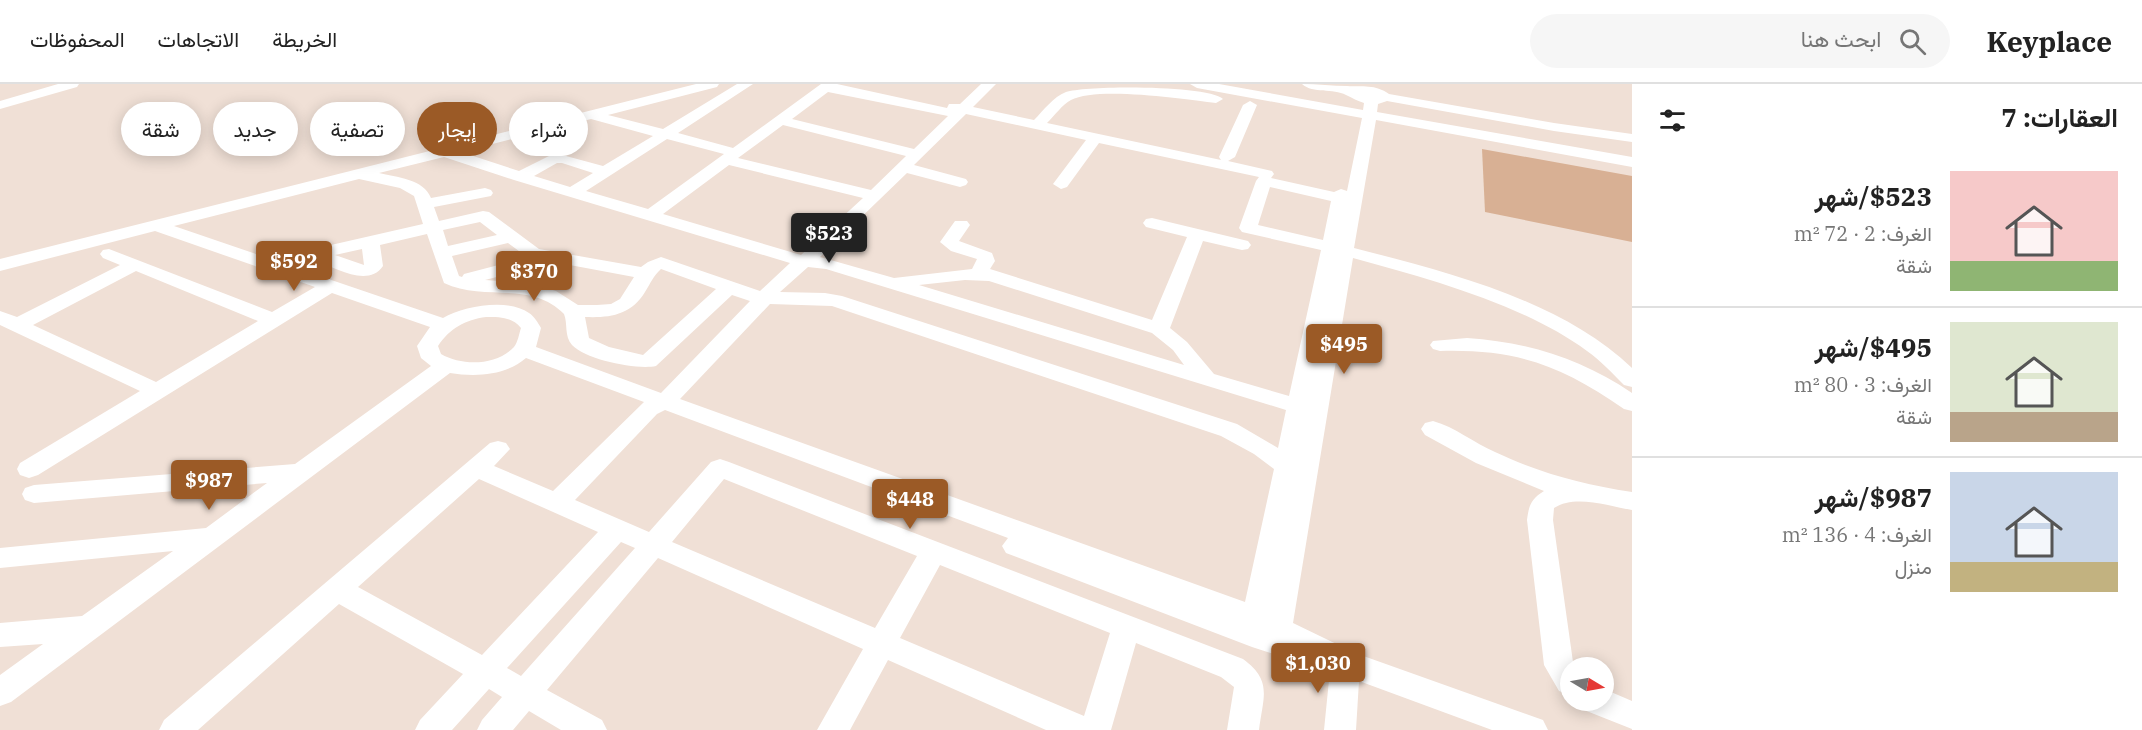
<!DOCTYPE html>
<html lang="ar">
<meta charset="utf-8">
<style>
:root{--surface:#fff;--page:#f6f6f6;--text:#222;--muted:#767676;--line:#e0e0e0;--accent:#9b5a26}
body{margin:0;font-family:"IBM Plex Serif",Vazirmatn,serif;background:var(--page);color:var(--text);direction:rtl;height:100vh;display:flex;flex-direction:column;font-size:22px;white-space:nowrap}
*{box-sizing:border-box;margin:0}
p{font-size:20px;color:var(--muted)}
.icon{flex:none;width:33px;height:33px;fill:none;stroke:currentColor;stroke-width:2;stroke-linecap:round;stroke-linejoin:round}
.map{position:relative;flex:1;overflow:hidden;direction:ltr}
.panel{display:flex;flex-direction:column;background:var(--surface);width:510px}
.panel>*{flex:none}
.hud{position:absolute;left:18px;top:18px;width:570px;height:54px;direction:rtl;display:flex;gap:12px}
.needle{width:39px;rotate:100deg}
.buttons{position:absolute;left:1560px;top:573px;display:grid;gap:12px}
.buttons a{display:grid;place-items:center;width:54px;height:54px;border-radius:50%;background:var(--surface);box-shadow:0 3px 15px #0003;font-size:30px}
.price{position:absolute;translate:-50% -51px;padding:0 14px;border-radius:6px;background:var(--accent);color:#fff;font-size:20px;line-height:39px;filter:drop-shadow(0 2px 3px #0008)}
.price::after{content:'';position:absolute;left:50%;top:36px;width:18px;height:14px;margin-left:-9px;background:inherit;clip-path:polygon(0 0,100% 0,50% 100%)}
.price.selected{background:#222;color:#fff}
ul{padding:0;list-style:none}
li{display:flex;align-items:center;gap:18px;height:150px;padding:0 24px}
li+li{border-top:2px solid var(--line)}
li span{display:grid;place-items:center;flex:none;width:168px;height:120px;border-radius:0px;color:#555}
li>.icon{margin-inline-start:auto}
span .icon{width:72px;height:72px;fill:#fffc;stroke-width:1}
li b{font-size:26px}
h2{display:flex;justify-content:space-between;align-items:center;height:72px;padding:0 24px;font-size:26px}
.pill{padding:0 21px;border-radius:27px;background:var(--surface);box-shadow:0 3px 15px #0003;font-size:21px;line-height:54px}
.pill.selected{background:var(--accent);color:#fff}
header{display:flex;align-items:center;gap:36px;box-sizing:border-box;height:84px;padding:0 30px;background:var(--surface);border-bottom:2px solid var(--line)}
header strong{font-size:28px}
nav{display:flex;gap:33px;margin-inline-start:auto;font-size:21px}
.search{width:420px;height:54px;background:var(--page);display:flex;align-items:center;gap:15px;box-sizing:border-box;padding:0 21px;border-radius:33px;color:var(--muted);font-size:22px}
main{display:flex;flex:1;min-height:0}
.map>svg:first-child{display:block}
</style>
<header>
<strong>Keyplace</strong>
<div class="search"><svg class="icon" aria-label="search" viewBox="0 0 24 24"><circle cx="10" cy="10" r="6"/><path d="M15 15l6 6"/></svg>ابحث هنا</div>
<nav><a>الخريطة</a><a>الاتجاهات</a><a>المحفوظات</a></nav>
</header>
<main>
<section class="panel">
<h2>العقارات: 7<svg class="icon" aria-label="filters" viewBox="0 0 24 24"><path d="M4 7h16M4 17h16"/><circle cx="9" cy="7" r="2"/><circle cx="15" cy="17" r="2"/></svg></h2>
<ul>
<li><span style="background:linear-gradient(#f6c9c9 75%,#8fb573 0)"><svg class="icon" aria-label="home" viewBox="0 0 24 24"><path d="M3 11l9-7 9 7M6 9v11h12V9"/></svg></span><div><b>$523/شهر</b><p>الغرف: 2 · 72 m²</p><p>شقة</p></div></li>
<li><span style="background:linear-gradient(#dfe7d0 75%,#b9a48a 0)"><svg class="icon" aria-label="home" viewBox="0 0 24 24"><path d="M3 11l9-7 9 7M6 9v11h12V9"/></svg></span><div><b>$495/شهر</b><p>الغرف: 3 · 80 m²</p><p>شقة</p></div></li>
<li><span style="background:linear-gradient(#c9d6e8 75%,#c2b280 0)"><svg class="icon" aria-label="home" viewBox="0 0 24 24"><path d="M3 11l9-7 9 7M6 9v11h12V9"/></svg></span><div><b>$987/شهر</b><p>الغرف: 4 · 136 m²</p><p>منزل</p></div></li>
</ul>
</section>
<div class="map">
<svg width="1632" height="646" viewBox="0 0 1632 646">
<rect width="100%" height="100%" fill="#f0e0d6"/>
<!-- green -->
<path fill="#d8b094" d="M1482,65L1632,92V158L1485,128Z"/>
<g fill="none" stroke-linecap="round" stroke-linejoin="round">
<!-- minor -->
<g fill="#fff" fill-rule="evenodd">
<path d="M58,0H79L77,3L0,25V17Z"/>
<path d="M696,0H719L717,3L608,31L663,45L737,0H753L678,49L733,64L821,0H837L947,24L949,20H960L981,0H996L973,23L1034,36C1044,26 1053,13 1066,8C1087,1 1209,1 1223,15L1216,19C1186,15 1096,2 1071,16C1062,21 1055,31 1047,39L1221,76L1219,73L1243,21L1250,17L1257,21L1235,73L1228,77L1272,87L1274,90L1271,94L1334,108L1341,105L1347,107L1362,34L1197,4L1190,0H1219L1363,26L1364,19C1357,17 1353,14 1346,11C1333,4 1313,10 1302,0C1317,0 1333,2 1347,2C1363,3 1375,0 1389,10L1554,39L1632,50V58L1554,47L1387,17L1378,20L1377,28L1632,73V83L1376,36L1354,164C1447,188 1561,216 1632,284V303L1624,301C1612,289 1601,277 1587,267C1523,220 1429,195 1353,174L1293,539L1355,569L1543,636L1548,646H1492L1359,597L1356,646H1324L1330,586L1308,574L1299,578L1252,563L1006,469L1002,462L1008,454L665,326L657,330L575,416L649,448L711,378L720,375L729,378L1243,575C1273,597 1263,613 1259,646H1227L1234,603L1221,593L1136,559L1111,646H1046L888,576L850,646H817L863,565L658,474L547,606L602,636L607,646H561L529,627L513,646H477L482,636L502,613L489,605L452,646H415L420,636L463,590L339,520L198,646H159L164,636L490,359L498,357L506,359L510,365L494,382L553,407L644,318L526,274C505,292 475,293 450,289L11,618L0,622V591L43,560L0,563V539L82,532L173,467L0,484V464L206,444L267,399L34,419L25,416L22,410L25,404L34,401L295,380L431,282L421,274L417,262L430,243L332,209L38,391L29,394L20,391L17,385L20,379L140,307L0,241V227L17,233L120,181L103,174L100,170L103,166L109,165L272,228L315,203L155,147L0,187V175ZM828,8L948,32L914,65L792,35ZM966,30L1086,56L1053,100L1061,105L1067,103L1099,59L1259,93L1256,97L1239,144L1242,148L1321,166L1289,312L1214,290L1187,258L1170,244L1203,157L1242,166L1248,165L1251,161L1248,157L1152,134L1146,135L1143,139L1146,143L1187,153L1152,236L990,185L995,177L992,169L959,157L970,141L967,137H955L940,158L951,167L977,175L972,185L894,194L820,173L907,89L960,103L966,101L968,98L966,95L914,81ZM591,35L653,52L603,82L555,69L519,87L461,68ZM783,41L906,72L871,106L738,74ZM667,55L724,70L648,125L586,107ZM444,73L514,96L790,179L760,207L661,173L648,178L641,183L539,165L489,128L483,127L439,137L434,123L491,112L493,109L491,106L485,104L431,114C424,95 396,93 379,89ZM557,79H562L593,89L570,103L534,92ZM729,81L863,114L801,171L663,130ZM359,95L400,104L414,112L423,140L309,166L282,179L174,142ZM1270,103L1331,117L1323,156L1258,141ZM480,138L497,151L448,162L443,146ZM427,150L444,199C483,218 531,196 564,230C568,240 564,252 572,261C586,276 637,286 656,282L732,211L750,217L661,309L536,263L541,244C538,239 534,232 529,229C508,214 464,222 443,234L299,185L316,176C335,184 368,204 383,182L380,161ZM508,159L527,173L634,193L620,215L611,220L597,221H578L556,207L530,199L485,196L532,184L534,180L532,176L525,174L464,190L462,193L459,192L452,172ZM362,165L364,181L335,171ZM808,183L826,185L1286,326L1278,364L1237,340L842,212L825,209L780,208ZM661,185L716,205L643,271L609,263L589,254L585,233C610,234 631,231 645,208C650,200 654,191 661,185ZM136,187L258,237L156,298L33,241ZM965,196L989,197L1152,249L1173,266L1184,281L919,201ZM770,220L832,222L1221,352L1254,370L1274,385L1245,518L680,315ZM486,233C500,233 512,233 521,244C519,250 518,258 514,263C496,282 462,282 441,270L438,262C450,244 465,236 486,233ZM479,395L598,448L482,571L358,503ZM724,395L917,472L875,544L672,458ZM621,458L635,464L521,592L507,584ZM940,481L1110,549L1084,632L900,554Z"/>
<path d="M1467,254C1528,258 1581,275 1632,309V327L1624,325C1561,281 1517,265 1440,267L1433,265L1430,261L1433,257Z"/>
<path d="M1433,337C1455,343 1474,359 1495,368C1542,390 1582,400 1632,408V426C1609,422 1575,410 1554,424L1553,436L1573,578L1577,584H1570V611L1559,607L1544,581L1527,436C1529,421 1531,415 1544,407L1476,379L1425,351L1421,345L1425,339Z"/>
<path d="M1604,605L1632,617V645L1584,626L1580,616H1604Z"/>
</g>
</g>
</svg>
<div class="buttons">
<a><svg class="needle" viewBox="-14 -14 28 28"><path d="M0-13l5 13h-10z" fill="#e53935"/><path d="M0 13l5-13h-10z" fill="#767676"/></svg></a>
</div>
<b class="price selected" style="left:829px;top:180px">$523</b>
<b class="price" style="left:294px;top:208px">$592</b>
<b class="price" style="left:534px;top:218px">$370</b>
<b class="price" style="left:1344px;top:291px">$495</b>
<b class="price" style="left:209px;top:427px">$987</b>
<b class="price" style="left:910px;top:446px">$448</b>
<b class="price" style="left:1318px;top:610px">$1,030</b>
<div class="hud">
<a class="pill">شراء</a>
<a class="pill selected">إيجار</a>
<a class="pill">تصفية</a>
<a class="pill">جديد</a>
<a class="pill">شقة</a>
</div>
</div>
</main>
